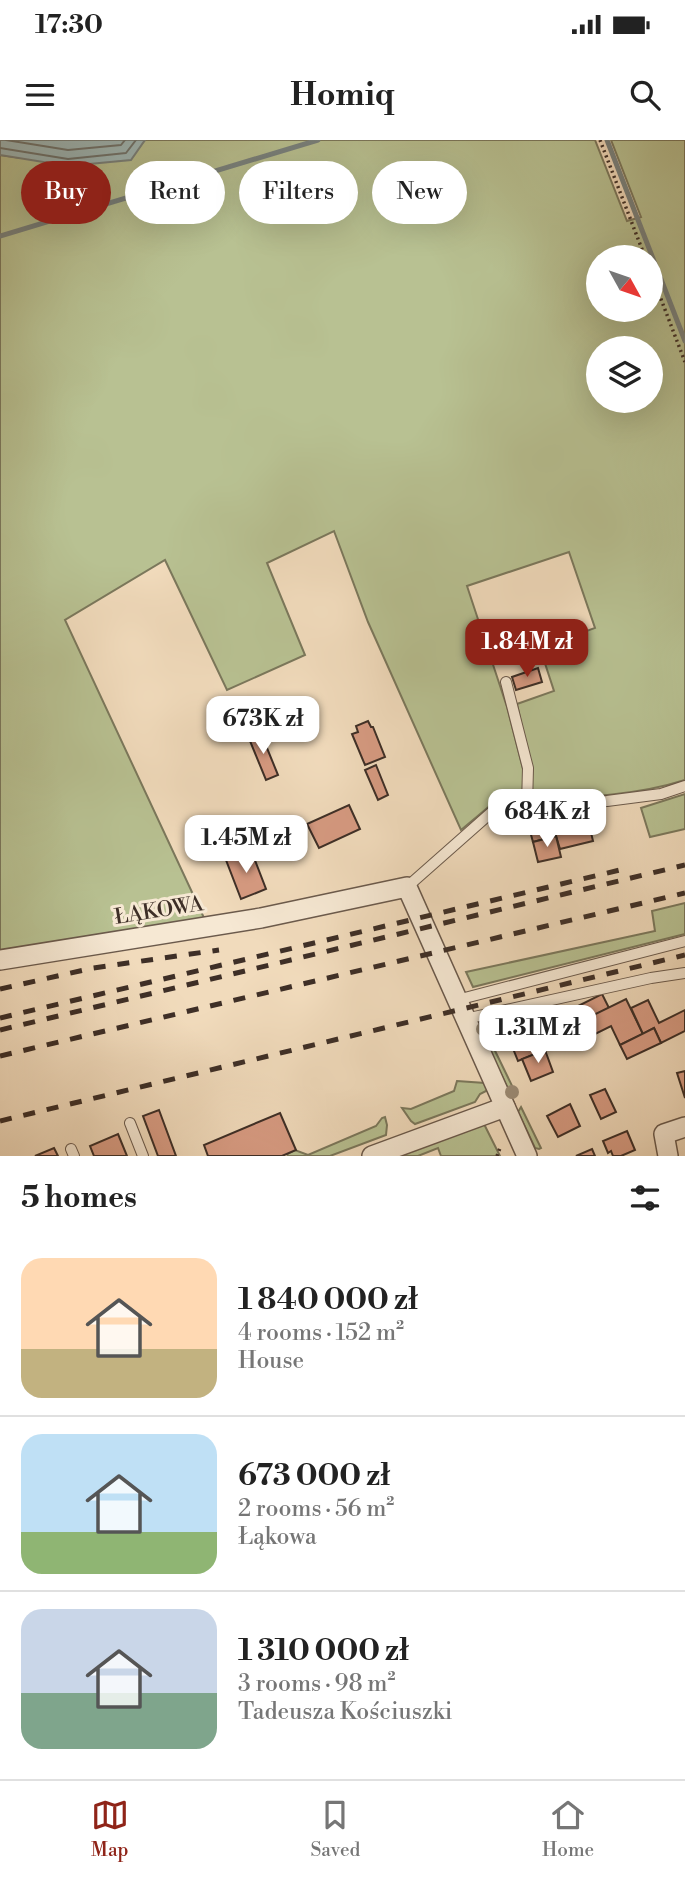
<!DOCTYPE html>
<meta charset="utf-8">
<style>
:root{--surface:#fff;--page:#f6f6f6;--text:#222;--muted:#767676;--line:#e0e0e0;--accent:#8f2418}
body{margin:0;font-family:"Libre Bodoni",serif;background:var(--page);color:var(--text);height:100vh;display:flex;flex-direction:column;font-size:26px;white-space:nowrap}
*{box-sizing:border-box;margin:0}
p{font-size:23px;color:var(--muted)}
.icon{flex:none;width:38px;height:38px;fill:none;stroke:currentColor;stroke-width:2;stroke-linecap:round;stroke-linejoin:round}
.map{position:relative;height:1016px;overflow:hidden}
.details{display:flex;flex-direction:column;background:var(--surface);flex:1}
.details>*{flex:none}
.guide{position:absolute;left:21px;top:21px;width:644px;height:63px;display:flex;gap:14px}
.needle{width:46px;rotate:130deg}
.controls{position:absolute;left:586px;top:105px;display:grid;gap:14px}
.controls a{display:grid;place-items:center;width:77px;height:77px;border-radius:50%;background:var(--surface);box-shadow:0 7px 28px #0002;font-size:35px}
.price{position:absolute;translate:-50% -60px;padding:0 16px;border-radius:14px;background:#fff;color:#222;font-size:23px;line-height:46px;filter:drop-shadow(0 2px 4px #0008)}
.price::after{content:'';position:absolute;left:50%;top:42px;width:21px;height:16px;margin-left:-10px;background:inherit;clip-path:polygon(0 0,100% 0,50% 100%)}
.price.current{background:var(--accent);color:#fff}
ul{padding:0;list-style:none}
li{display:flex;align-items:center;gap:21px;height:175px;padding:0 21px}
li+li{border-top:2px solid var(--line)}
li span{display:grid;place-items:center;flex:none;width:196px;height:140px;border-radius:21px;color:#555}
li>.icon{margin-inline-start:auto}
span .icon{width:84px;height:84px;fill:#fffc;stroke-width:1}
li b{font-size:30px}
h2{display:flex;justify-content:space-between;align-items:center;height:84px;padding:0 21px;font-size:30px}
.chip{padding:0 24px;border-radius:32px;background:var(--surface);box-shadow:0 7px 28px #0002;font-size:24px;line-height:63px}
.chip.current{background:var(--accent);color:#fff}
.status{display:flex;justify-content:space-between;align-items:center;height:49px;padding:0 35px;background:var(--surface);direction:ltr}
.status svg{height:19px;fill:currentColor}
header{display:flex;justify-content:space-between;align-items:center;height:91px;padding:0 21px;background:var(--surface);font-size:32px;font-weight:700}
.tabs{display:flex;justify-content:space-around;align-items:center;height:98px;border-top:2px solid var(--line);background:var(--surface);font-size:19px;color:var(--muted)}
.tabs a{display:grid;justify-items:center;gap:4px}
.tabs .current{color:var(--accent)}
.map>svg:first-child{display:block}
</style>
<div class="status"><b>17:30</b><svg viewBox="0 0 49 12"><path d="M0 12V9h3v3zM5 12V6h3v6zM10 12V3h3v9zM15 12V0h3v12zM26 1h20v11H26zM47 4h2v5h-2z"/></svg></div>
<header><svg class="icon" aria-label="menu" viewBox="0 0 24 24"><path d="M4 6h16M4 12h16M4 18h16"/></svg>Homiq<svg class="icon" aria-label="search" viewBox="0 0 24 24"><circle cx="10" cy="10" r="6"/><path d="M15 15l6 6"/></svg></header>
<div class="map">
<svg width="685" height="1016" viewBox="0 0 685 1016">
<rect width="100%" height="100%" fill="#f1dbbc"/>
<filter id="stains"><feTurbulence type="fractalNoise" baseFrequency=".00286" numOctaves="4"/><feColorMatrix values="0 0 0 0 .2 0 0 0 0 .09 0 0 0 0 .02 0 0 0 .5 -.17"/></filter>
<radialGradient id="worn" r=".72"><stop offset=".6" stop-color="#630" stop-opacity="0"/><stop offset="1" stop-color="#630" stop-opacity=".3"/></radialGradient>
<!-- green -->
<g fill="#b8c192" stroke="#7b785c" stroke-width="2" fill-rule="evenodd">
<path d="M145,0H595L627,81L641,77L611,0H685V640C635,656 583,657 532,659L531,629L517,564L554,551L540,508L595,488L569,412L467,446L507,567L523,629V658L491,665L461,690L368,482L334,391L267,423L305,515L227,550L165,420L65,480L205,780L0,816V15L21,18L140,5ZM598,117H651V170H598ZM598,208H651V261H598Z"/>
<path d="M685,654V689L650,697L641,668Z"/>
<path d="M685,763V794L473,847L466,832L655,791L652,771Z"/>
<path d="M482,884L516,954L511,955L479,888Z"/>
<path d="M457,941L485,943L488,950L480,954L475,962L415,984L411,981L402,968L411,969L454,951Z"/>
<path d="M521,967L541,1008L539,1009L535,1008L518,972Z"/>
<path d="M385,977L387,985L386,995L330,1016H288L287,1014L295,1010L308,1015L376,986L382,978Z"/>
<path d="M484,984L500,1016H441L438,1008L418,1016H399Z"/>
</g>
<!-- water -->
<path fill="#9eb9ba" stroke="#78827f" stroke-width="2" d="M0,0H145L131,20L68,26L0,15Z"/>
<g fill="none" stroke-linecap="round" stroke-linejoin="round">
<!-- shore -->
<g stroke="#6e7470" stroke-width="2">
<path d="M6,0L68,10L121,5L125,0"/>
<path d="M0,8L68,19L126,13L136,0"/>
</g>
<!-- stream -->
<g stroke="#78827f" stroke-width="5">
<path d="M607,0L685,201"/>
<path d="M0,96L318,0"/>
</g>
</g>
<!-- building -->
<g fill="#d79b82" stroke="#3e2f27" stroke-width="2">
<path d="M538,528L542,542L516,550L512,537Z"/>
<path d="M368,581L371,587H373L385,617L365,625L352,594L358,592L356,586Z"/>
<path d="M260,591L278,635L266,640L248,596Z"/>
<path d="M376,625L388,655L378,660L365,630Z"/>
<path d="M349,665L360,689L319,708L307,684Z"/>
<path d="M587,676L593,701L560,709L556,696L533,702L530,691Z"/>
<path d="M556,696L561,717L538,722L533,702Z"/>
<path d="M251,710L266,749L241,759L226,720Z"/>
<path d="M602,854L609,868L564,890L558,876Z"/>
<path d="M626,859L643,894L620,905L611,886L567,908L559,892Z"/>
<path d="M648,860L659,883L685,870V891L661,903L654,888L643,894L631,868Z"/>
<path d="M654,888L661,903L627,919L620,905Z"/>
<path d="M534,897L540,912L518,921L512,906Z"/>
<path d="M545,910L553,932L531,941L522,919Z"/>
<path d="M685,931V958L677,933Z"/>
<path d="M605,949L616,972L601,979L590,955Z"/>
<path d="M570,964L580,986L558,997L547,976Z"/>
<path d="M159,970L176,1016H158L143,976Z"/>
<path d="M280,973L296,1010L282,1016H208L204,1005Z"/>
<path d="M627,991L635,1010L621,1016H613L611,1011L608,1013L603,1001Z"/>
<path d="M118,994L127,1016H94L90,1006Z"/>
<path d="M54,1008L58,1016H35Z"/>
<path d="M592,1009L595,1016H576Z"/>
</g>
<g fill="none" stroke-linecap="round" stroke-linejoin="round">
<!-- lane casing -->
<g stroke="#6b5a4c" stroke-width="12">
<g id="lane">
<path d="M506,542L528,628L527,665"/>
<path d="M407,747L493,671L527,665L607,661L661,654L685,646"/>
<path d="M457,860L685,801"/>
<path d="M465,879L651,838L685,833"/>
<path d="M130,983L143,1016"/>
<path d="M71,1009L74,1016"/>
</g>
</g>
<!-- street casing -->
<g stroke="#6b5a4c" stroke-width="22">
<g id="street">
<path d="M0,820L261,778L407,747L527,1016"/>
<path d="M372,1016L505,967"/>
<path d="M668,1016L664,994L685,987"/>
</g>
</g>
<!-- path -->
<g stroke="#3e2f27" stroke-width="3.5" stroke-dasharray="2 3.5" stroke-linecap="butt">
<path d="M600,0L645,117"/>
<path d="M651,133L685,222"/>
<path d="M497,1016L500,1008"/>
</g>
<!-- lane -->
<use href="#lane" stroke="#f6e8d3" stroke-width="10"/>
<!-- street -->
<use href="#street" stroke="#f6e8d3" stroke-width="19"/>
<!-- rail -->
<g stroke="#3e2f27" stroke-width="5" stroke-dasharray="12 12" stroke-linecap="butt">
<path d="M0,849L93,828L219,810"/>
<path d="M0,878L624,729"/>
<path d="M0,890L685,725"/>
<path d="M0,916L685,753"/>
<path d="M0,981L685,815"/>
</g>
</g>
<!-- trees -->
<g fill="#9c8c76">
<circle cx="483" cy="889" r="7"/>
<circle cx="512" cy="952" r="7"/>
</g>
<g text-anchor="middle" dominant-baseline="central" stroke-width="6" stroke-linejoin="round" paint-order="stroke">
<!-- street labels -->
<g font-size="21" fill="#3e2f27" stroke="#f6e8d3">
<text transform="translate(159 771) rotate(-9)">ŁĄKOWA</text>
</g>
</g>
<rect width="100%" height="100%" filter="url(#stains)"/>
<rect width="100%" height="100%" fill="url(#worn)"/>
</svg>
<div class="controls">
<a><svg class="needle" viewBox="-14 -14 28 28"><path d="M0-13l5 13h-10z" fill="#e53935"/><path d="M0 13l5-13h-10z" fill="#767676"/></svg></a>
<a><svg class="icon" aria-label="layers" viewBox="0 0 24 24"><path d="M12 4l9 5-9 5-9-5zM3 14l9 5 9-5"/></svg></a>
</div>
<b class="price current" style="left:527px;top:539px">1.84M zł</b>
<b class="price" style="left:263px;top:616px">673K zł</b>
<b class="price" style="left:547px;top:709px">684K zł</b>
<b class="price" style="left:246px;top:735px">1.45M zł</b>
<b class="price" style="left:538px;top:925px">1.31M zł</b>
<div class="guide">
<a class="chip current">Buy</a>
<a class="chip">Rent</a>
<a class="chip">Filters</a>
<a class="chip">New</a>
</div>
</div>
<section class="details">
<h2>5 homes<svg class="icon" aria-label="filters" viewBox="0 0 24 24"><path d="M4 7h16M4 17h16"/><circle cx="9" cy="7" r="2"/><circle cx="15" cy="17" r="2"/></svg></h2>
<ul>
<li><span style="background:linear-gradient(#ffd9b3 65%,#c2b280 0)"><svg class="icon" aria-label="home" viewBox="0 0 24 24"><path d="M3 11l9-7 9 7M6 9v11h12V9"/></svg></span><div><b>1 840 000 zł</b><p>4 rooms · 152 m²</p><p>House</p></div></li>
<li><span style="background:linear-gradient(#bfe0f5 70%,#8fb573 0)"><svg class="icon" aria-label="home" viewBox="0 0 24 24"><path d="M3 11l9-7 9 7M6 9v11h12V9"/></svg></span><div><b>673 000 zł</b><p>2 rooms · 56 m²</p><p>Łąkowa</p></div></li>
<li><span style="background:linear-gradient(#c9d6e8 60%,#7fa58c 0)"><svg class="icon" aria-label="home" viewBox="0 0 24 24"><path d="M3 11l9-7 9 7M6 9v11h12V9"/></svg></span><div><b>1 310 000 zł</b><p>3 rooms · 98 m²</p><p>Tadeusza Kościuszki</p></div></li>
</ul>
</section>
<nav class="tabs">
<a class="current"><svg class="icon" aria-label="map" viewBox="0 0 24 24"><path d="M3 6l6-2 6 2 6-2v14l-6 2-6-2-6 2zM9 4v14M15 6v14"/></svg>Map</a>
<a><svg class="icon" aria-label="saved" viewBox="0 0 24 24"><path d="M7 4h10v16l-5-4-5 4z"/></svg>Saved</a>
<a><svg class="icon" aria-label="home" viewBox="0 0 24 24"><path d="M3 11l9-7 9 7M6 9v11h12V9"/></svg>Home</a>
</nav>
